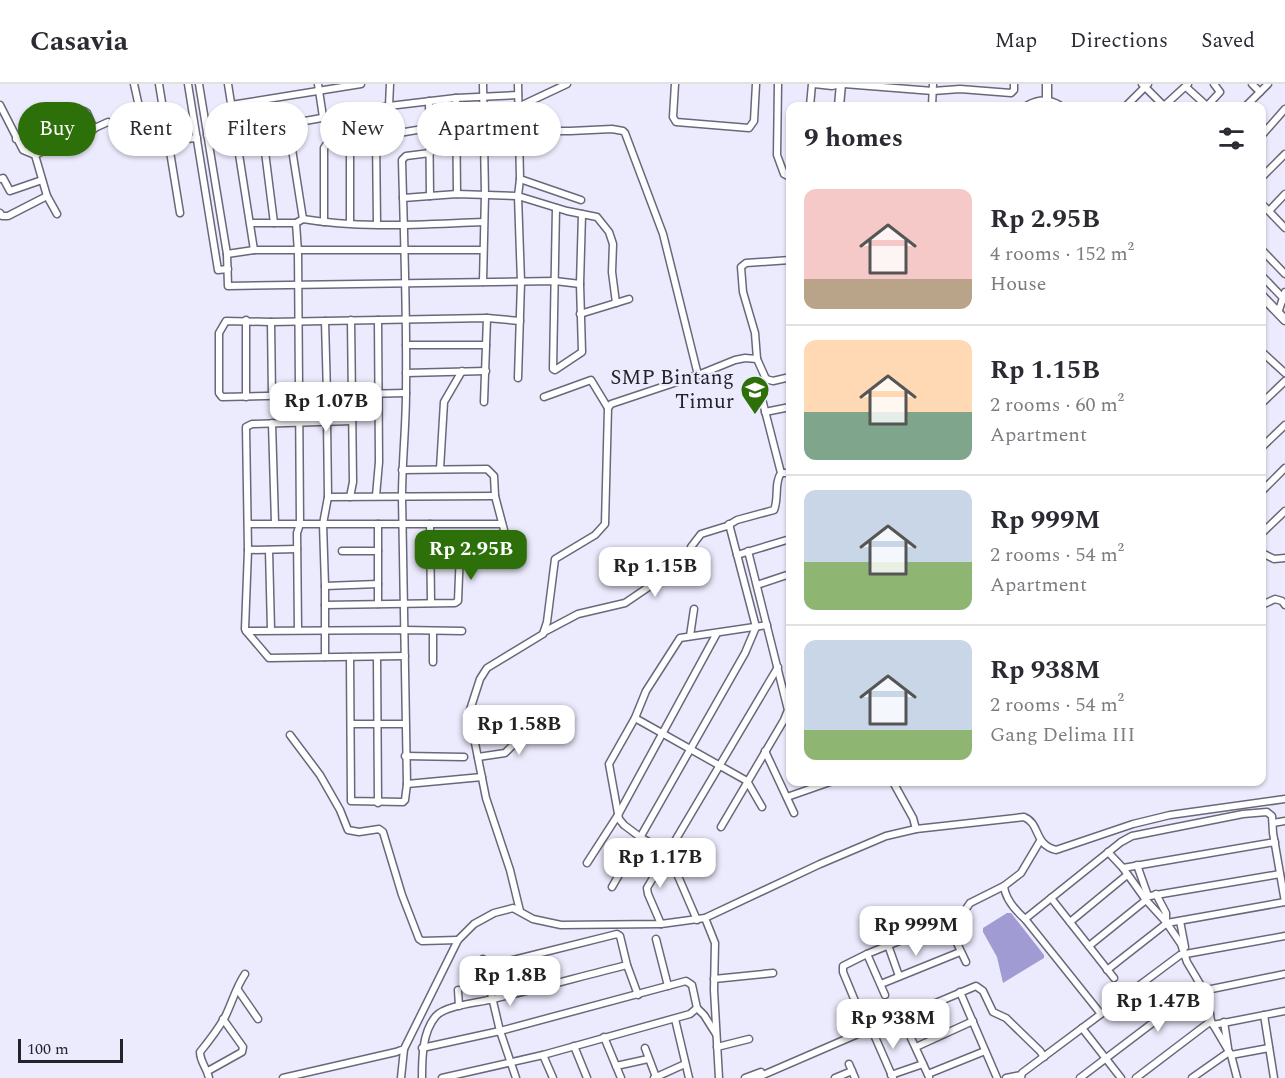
<!DOCTYPE html>
<meta charset="utf-8">
<style>
:root{--surface:#fff;--page:#f7f7f7;--text:#2b2b33;--muted:#7c7c81;--line:#e1e1e2;--accent:#2d700a}
body{margin:0;font-family:Spectral,serif;background:var(--page);color:var(--text);height:100vh;display:flex;flex-direction:column;font-size:22px;white-space:nowrap}
*{box-sizing:border-box;margin:0}
p{font-size:20px;color:var(--muted)}
.icon{flex:none;width:33px;height:33px;fill:none;stroke:currentColor;stroke-width:2;stroke-linecap:round;stroke-linejoin:round}
.map{position:relative;flex:1;overflow:hidden}
.details{position:absolute;left:786px;top:18px;width:480px;height:684px;display:flex;flex-direction:column;background:var(--surface);border-radius:12px;box-shadow:0 2px 4px #0004}
.details>*{flex:none}
.top-card{position:absolute;left:18px;top:18px;width:570px;height:54px;display:flex;gap:12px}
.scale{position:absolute;left:18px;bottom:15px;width:105px;box-sizing:border-box;padding-left:6px;border:3px solid #24232b;border-top:0;font-size:16px;line-height:21px;white-space:nowrap;color:#24232b;-webkit-text-stroke:4px #ecebfd;paint-order:stroke}
.price{position:absolute;translate:-50% -51px;padding:0 14px;border-radius:12px;background:#fff;color:#222;font-size:20px;line-height:39px;filter:drop-shadow(0 2px 3px #0008)}
.price::after{content:'';position:absolute;left:50%;top:36px;width:18px;height:14px;margin-left:-9px;background:inherit;clip-path:polygon(0 0,100% 0,50% 100%)}
.price.on{background:var(--accent);color:#fff}
ul{padding:0;list-style:none}
li{display:flex;align-items:center;gap:18px;height:150px;padding:0 18px}
li+li{border-top:2px solid var(--line)}
li span{display:grid;place-items:center;flex:none;width:168px;height:120px;border-radius:12px;color:#555}
li>.icon{margin-inline-start:auto}
span .icon{width:72px;height:72px;fill:#fffc;stroke-width:1}
li b{font-size:26px}
h2{display:flex;justify-content:space-between;align-items:center;height:72px;padding:0 18px;font-size:26px}
.tag{padding:0 21px;border-radius:27px;background:var(--surface);box-shadow:0 2px 4px #0004;font-size:21px;line-height:54px}
.tag.on{background:var(--accent);color:#fff}
header{display:flex;align-items:center;gap:36px;box-sizing:border-box;height:84px;padding:0 30px;background:var(--surface);border-bottom:2px solid var(--line)}
header strong{font-size:28px}
nav{display:flex;gap:33px;margin-inline-start:auto;font-size:21px}
.map>svg:first-child{display:block}
</style>
<header>
<strong>Casavia</strong>
<nav><a>Map</a><a>Directions</a><a>Saved</a></nav>
</header>
<div class="map">
<svg width="1285" height="994" viewBox="0 0 1285 994">
<rect width="100%" height="100%" fill="#ecebfd"/>
<!-- water -->
<path fill="#a09bd3" d="M1007,829H1011L1044,871V874L1003,899L997,873L983,848V844Z"/>
<g fill="none" stroke-linecap="round" stroke-linejoin="round">
<!-- street casing -->
<g stroke="#69687b" stroke-width="9">
<g id="street">
<path d="M134,0L144,45L152,58L197,54"/>
<path d="M159,0L180,129"/>
<path d="M188,0L218,186L228,185"/>
<path d="M199,0L227,170L228,202L555,197L580,200"/>
<path d="M228,0L254,166"/>
<path d="M318,0L323,33"/>
<path d="M483,0L485,110L483,198"/>
<path d="M518,0L520,95L518,112L521,198L518,294"/>
<path d="M675,0L673,33L676,38L749,44L754,37L756,0"/>
<path d="M778,0L777,71L784,90L790,93"/>
<path d="M814,0L832,2L840,0"/>
<path d="M844,0L933,7L960,5L1011,9L1014,6V0"/>
<path d="M1142,0L1164,22"/>
<path d="M1252,0L1260,8"/>
<path d="M1186,3L1207,22"/>
<path d="M456,14L457,110"/>
<path d="M429,17L430,112"/>
<path d="M0,21L23,66L35,71L47,112L57,130"/>
<path d="M231,21L361,0"/>
<path d="M389,22L390,0"/>
<path d="M810,22L812,0"/>
<path d="M932,22L933,0"/>
<path d="M1126,22L1148,0"/>
<path d="M1164,22L1188,0"/>
<path d="M1207,22L1220,8L1214,0"/>
<path d="M1246,22L1268,0"/>
<path d="M518,23L567,0"/>
<path d="M288,40L303,135"/>
<path d="M262,44L274,139"/>
<path d="M520,47H570L612,45L623,47L625,49L663,150L698,291"/>
<path d="M207,51L288,40L389,22L456,14L518,11"/>
<path d="M1262,51L1285,25"/>
<path d="M376,52L377,140"/>
<path d="M16,55L84,27L87,29L94,45"/>
<path d="M35,71L108,38L116,41L138,24"/>
<path d="M1262,93L1285,70"/>
<path d="M0,95L3,94L10,107L42,96"/>
<path d="M520,95L581,116"/>
<path d="M403,114L457,110L518,112L567,127L597,133L609,148L613,160L612,188L616,219L580,230"/>
<path d="M1262,120L1285,144"/>
<path d="M556,124L553,285L555,286L582,268L580,200L582,130"/>
<path d="M1269,127L1285,110"/>
<path d="M0,129L2,132H8L47,112"/>
<path d="M324,138V64L326,61L429,44"/>
<path d="M250,139H296L303,135C362,145 424,140 483,138"/>
<path d="M296,139L298,168L300,440L297,449L298,546"/>
<path d="M350,139V57"/>
<path d="M1262,166L1285,190"/>
<path d="M227,170L254,166H483"/>
<path d="M1262,192L1285,216"/>
<path d="M616,219L629,215"/>
<path d="M1278,229L1285,208"/>
<path d="M325,237L327,310"/>
<path d="M271,238L272,312"/>
<path d="M406,261H486"/>
<path d="M1262,268L1285,289"/>
<path d="M406,289L486,287"/>
<path d="M766,295L757,275L755,249L743,208L741,183L746,179L790,176"/>
<path d="M766,295L773,297L790,293"/>
<path d="M406,309L222,313L219,309V249L226,237L271,238L487,234L520,237"/>
<path d="M246,313V236"/>
<path d="M544,313L591,296L608,324"/>
<path d="M484,318L487,234"/>
<path d="M1262,319L1285,297"/>
<path d="M765,328L790,323"/>
<path d="M351,337L252,340L246,343L248,466L245,545L246,547L404,546L462,547"/>
<path d="M272,339L275,439"/>
<path d="M1262,363L1285,341"/>
<path d="M440,385L444,318L462,287"/>
<path d="M402,386L487,385L494,392L495,412L508,461L488,465L430,467"/>
<path d="M781,389H790"/>
<path d="M1262,407L1285,384"/>
<path d="M376,412L379,378L378,236"/>
<path d="M328,413L495,412"/>
<path d="M350,413L353,398L351,236"/>
<path d="M248,440H502"/>
<path d="M378,440V520"/>
<path d="M430,440L431,519"/>
<path d="M1262,449L1285,427"/>
<path d="M248,466L297,465"/>
<path d="M269,466L271,546"/>
<path d="M342,467H378"/>
<path d="M1262,469L1274,475L1285,474"/>
<path d="M737,471L790,455"/>
<path d="M757,501L790,490"/>
<path d="M325,502L378,500"/>
<path d="M325,521L455,519L458,517L460,467"/>
<path d="M1262,521L1275,515L1282,517L1285,521"/>
<path d="M246,547L269,574L405,572"/>
<path d="M433,547V578"/>
<path d="M544,548L578,530L625,519L656,498L680,496L687,487L691,463L701,450L727,442L737,436L774,426C779,414 774,399 781,389L762,315V303L766,295"/>
<path d="M690,552L694,525"/>
<path d="M325,573V502L323,440L328,413L327,337"/>
<path d="M350,573L351,717L403,718L405,716L407,700L402,413C402,378 406,343 406,308C407,231 404,153 402,76L406,72L430,69"/>
<path d="M377,573L378,719"/>
<path d="M635,634L747,697L762,723"/>
<path d="M351,640H405"/>
<path d="M290,651L320,691L340,726L348,746L359,748L379,745L383,748L402,811L419,855L422,857L458,856"/>
<path d="M765,667L794,729"/>
<path d="M405,672L464,673"/>
<path d="M478,673L505,669L515,659L526,642L541,630"/>
<path d="M893,698L913,734L916,745"/>
<path d="M407,700L482,693"/>
<path d="M787,713L830,698"/>
<path d="M1273,739L1285,737"/>
<path d="M721,743L784,636L788,626L748,467"/>
<path d="M1040,757L1021,789L1004,802C1005,815 1015,826 1025,835L1101,930"/>
<path d="M1108,768L1123,784L1146,816L1166,838L1181,860L1187,878L1203,905L1209,923L1211,937L1231,971L1237,994"/>
<path d="M587,779L618,731L717,549"/>
<path d="M1137,781L1148,812"/>
<path d="M1123,784L1275,758"/>
<path d="M612,803L745,569L756,543L729,440"/>
<path d="M1156,810L1166,829V837"/>
<path d="M1144,813L1280,790"/>
<path d="M1051,814L1114,894"/>
<path d="M520,827L510,786L486,714L469,629L480,595L487,584L543,550L547,538L555,475L595,451L605,440L608,324L611,320L698,291L735,276L745,274L757,275"/>
<path d="M705,834L715,859L714,906L719,994"/>
<path d="M1025,835L1121,758L1132,752L1243,730L1267,728L1272,732L1273,749L1285,818"/>
<path d="M697,836L668,769L640,753L624,741L619,735L609,680L635,634L646,607L680,554L767,541"/>
<path d="M1180,837L1185,863"/>
<path d="M947,838L966,878"/>
<path d="M1070,838L1127,791"/>
<path d="M661,840L648,810L647,804L778,583"/>
<path d="M656,855L668,902"/>
<path d="M888,861L899,892"/>
<path d="M1089,862L1146,816"/>
<path d="M867,870L885,911"/>
<path d="M483,875L500,947L516,994"/>
<path d="M485,883L617,850L620,852L627,881L638,911"/>
<path d="M1107,886L1167,839L1285,818"/>
<path d="M714,895L773,889"/>
<path d="M881,900L960,868"/>
<path d="M238,906L258,935"/>
<path d="M458,906L459,922"/>
<path d="M960,908L997,994"/>
<path d="M697,924L704,931L716,950"/>
<path d="M1264,931L1274,994"/>
<path d="M675,935L689,994"/>
<path d="M1224,938L1228,964"/>
<path d="M1213,941L1285,927"/>
<path d="M865,942L898,930"/>
<path d="M1082,944L1121,994"/>
<path d="M867,946L843,888V882L867,870L961,832L970,819L1004,802"/>
<path d="M872,946L893,994"/>
<path d="M604,953L621,994"/>
<path d="M911,954L929,993"/>
<path d="M574,962L587,994"/>
<path d="M717,963L749,955"/>
<path d="M916,963L973,937"/>
<path d="M422,964L500,947L686,897L692,901L697,924L690,930L543,971L442,994"/>
<path d="M645,964L656,993"/>
<path d="M543,971L553,994"/>
<path d="M1231,971L1269,964"/>
<path d="M849,980L855,994"/>
<path d="M616,982L648,975"/>
<path d="M208,987L242,968L243,963L223,935"/>
<path d="M928,990L985,967"/>
<path d="M891,991L923,980"/>
<path d="M209,994C207,984 200,978 200,968C209,957 218,945 225,933C232,919 236,903 245,890"/>
<path d="M283,994L396,968L404,965L458,856L474,840L494,829L513,824L533,835L561,841L661,840L705,834L820,780L886,752L916,745L1024,733C1041,740 1033,760 1056,766L1133,740L1170,731L1285,715"/>
<path d="M401,994L404,965"/>
<path d="M422,994C422,975 422,948 436,932C446,921 478,919 493,915C537,905 582,892 627,881"/>
<path d="M654,994L685,980"/>
<path d="M745,994L761,988"/>
<path d="M756,994L867,946H872L976,902L983,907L993,928L1006,934L1040,967L1044,973"/>
<path d="M835,994L852,987"/>
<path d="M1006,994L1021,991"/>
<path d="M1021,994L1022,989L1180,871L1285,852"/>
<path d="M1080,994L1192,909L1285,890"/>
<path d="M1136,994L1211,937"/>
<path d="M1192,994L1229,968"/>
</g>
</g>
<!-- secondary casing -->
<g stroke="#69687b" stroke-width="11">
<g id="secondary">
<path d="M1047,17V0"/>
<path d="M839,22L841,0"/>
<path d="M1028,22C1039,16 1049,16 1059,22"/>
<path d="M1262,212L1285,236"/>
</g>
</g>
<!-- street -->
<use href="#street" stroke="#fff" stroke-width="6"/>
<!-- secondary -->
<use href="#secondary" stroke="#fff" stroke-width="8"/>
</g>
<!-- icons -->
<defs>
<g id="school-pin" transform="scale(1.5)"><path d="M0 17L-7.5 6A9.5 9.5 0 1 1 7.5 6Z" fill="#2d700a" stroke="#ecebfd"/><path d="M0-5L7-2L0 1L-7-2ZM-4 1L0 2.5L4 1V4Q0 6-4 4Z" fill="#fff"/></g>
</defs>
<g fill-rule="evenodd">
<use href="#school-pin" x="755" y="306"/>
</g>
<g text-anchor="middle" dominant-baseline="central" stroke-width="4.5" stroke-linejoin="round" paint-order="stroke">
<!-- poi labels -->
<g font-size="21" fill="#24232b" stroke="#ecebfd" text-anchor="end">
<text x="734" y="294">SMP Bintang<tspan x="734" dy="24">Timur</tspan></text>
</g>
</g>
</svg>
<div class="scale">100 m</div>
<b class="price" style="left:326px;top:349px">Rp 1.07B</b>
<b class="price on" style="left:471px;top:497px">Rp 2.95B</b>
<b class="price" style="left:655px;top:514px">Rp 1.15B</b>
<b class="price" style="left:519px;top:672px">Rp 1.58B</b>
<b class="price" style="left:660px;top:805px">Rp 1.17B</b>
<b class="price" style="left:916px;top:873px">Rp 999M</b>
<b class="price" style="left:510px;top:923px">Rp 1.8B</b>
<b class="price" style="left:1158px;top:949px">Rp 1.47B</b>
<b class="price" style="left:893px;top:966px">Rp 938M</b>
<div class="top-card">
<a class="tag on">Buy</a>
<a class="tag">Rent</a>
<a class="tag">Filters</a>
<a class="tag">New</a>
<a class="tag">Apartment</a>
</div>
<section class="details">
<h2>9 homes<svg class="icon" aria-label="filters" viewBox="0 0 24 24"><path d="M4 7h16M4 17h16"/><circle cx="9" cy="7" r="2"/><circle cx="15" cy="17" r="2"/></svg></h2>
<ul>
<li><span style="background:linear-gradient(#f6c9c9 75%,#b9a48a 0)"><svg class="icon" aria-label="home" viewBox="0 0 24 24"><path d="M3 11l9-7 9 7M6 9v11h12V9"/></svg></span><div><b>Rp 2.95B</b><p>4 rooms · 152 m²</p><p>House</p></div></li>
<li><span style="background:linear-gradient(#ffd9b3 60%,#7fa58c 0)"><svg class="icon" aria-label="home" viewBox="0 0 24 24"><path d="M3 11l9-7 9 7M6 9v11h12V9"/></svg></span><div><b>Rp 1.15B</b><p>2 rooms · 60 m²</p><p>Apartment</p></div></li>
<li><span style="background:linear-gradient(#c9d6e8 60%,#8fb573 0)"><svg class="icon" aria-label="home" viewBox="0 0 24 24"><path d="M3 11l9-7 9 7M6 9v11h12V9"/></svg></span><div><b>Rp 999M</b><p>2 rooms · 54 m²</p><p>Apartment</p></div></li>
<li><span style="background:linear-gradient(#c9d6e8 75%,#8fb573 0)"><svg class="icon" aria-label="home" viewBox="0 0 24 24"><path d="M3 11l9-7 9 7M6 9v11h12V9"/></svg></span><div><b>Rp 938M</b><p>2 rooms · 54 m²</p><p>Gang Delima III</p></div></li>
</ul>
</section>
</div>
